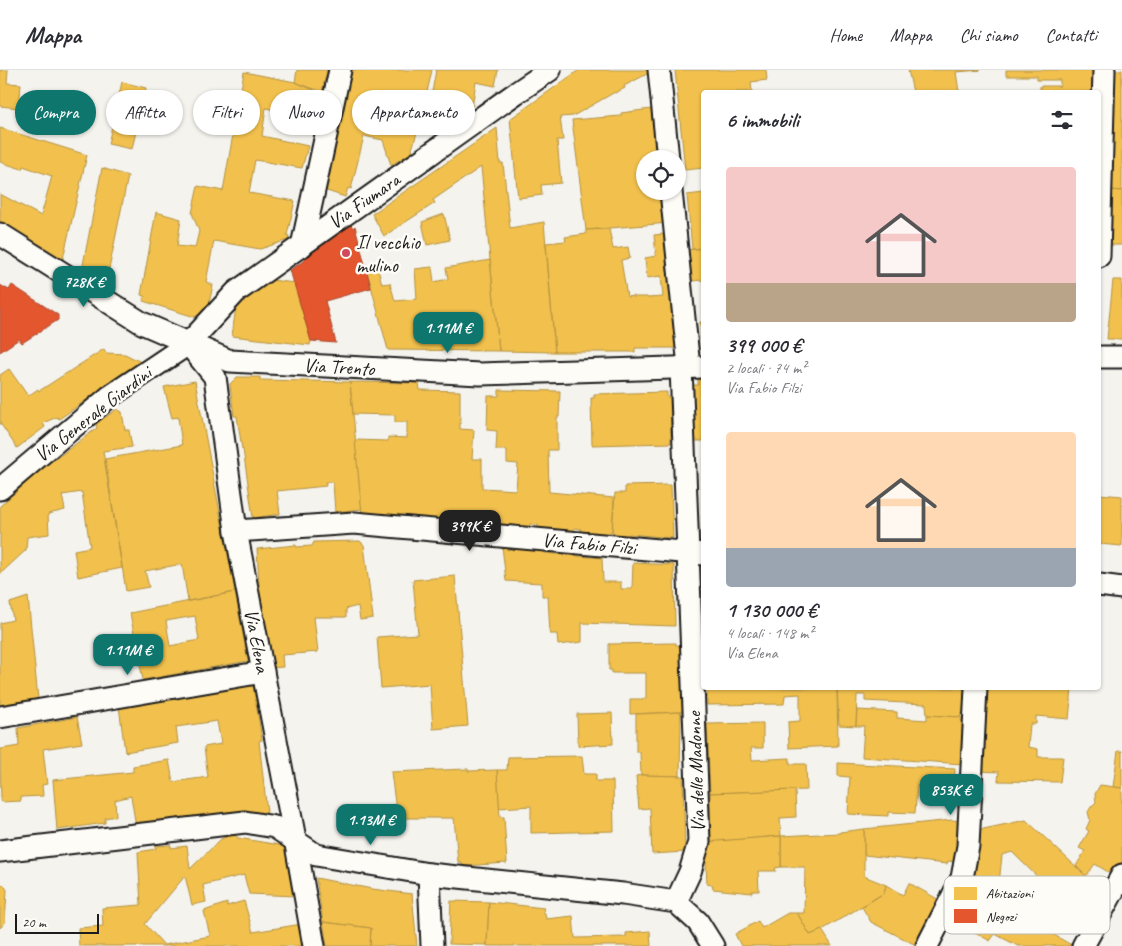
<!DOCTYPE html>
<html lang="it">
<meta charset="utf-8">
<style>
:root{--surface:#fff;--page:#f2f2f3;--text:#2b2b33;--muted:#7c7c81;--line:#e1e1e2;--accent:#0f766e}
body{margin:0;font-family:Caveat,sans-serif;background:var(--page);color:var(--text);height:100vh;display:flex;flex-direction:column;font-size:19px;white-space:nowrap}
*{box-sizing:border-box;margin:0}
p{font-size:16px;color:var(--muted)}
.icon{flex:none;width:28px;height:28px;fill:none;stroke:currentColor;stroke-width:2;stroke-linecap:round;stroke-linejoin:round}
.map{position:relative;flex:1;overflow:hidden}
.details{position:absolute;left:701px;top:20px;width:400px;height:600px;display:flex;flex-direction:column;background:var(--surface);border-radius:5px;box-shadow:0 1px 4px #0004}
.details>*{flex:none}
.hud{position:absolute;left:15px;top:20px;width:475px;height:45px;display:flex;gap:10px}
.tools{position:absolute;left:636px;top:80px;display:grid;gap:10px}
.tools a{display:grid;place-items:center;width:50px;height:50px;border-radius:50%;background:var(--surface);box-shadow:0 1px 4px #0004;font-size:25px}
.scale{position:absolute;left:15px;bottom:12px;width:84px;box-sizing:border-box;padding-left:5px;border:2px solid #1c1c1c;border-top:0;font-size:14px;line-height:18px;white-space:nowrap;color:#1c1c1c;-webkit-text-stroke:4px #fdfcf7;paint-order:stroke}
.price{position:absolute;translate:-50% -42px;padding:0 11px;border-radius:10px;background:var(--accent);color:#fff;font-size:16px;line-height:32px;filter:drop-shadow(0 1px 2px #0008)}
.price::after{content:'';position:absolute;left:50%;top:30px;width:15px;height:11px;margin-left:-8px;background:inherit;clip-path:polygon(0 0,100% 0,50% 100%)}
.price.selected{background:#222;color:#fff}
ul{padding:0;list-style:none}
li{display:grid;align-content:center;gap:10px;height:265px;padding:0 25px}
li span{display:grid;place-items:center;height:155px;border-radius:5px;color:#555}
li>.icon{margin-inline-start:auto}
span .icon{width:90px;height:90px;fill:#fffc;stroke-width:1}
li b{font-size:21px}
h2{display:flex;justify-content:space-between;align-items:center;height:60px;padding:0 25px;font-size:21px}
.chip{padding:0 18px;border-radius:22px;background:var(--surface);box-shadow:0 1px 4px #0004;font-size:18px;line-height:45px}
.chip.selected{background:var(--accent);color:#fff}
header{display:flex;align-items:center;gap:30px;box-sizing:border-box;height:70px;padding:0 25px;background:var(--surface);border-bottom:1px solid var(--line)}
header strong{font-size:24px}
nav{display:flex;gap:28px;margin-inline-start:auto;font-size:18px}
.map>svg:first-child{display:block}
</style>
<header>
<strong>Mappa</strong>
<nav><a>Home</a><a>Mappa</a><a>Chi siamo</a><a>Contatti</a></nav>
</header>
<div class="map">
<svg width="1122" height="876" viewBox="0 0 1122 876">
<rect width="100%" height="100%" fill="#f4f3ee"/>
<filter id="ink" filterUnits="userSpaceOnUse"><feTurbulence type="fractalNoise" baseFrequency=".02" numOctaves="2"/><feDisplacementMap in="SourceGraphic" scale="10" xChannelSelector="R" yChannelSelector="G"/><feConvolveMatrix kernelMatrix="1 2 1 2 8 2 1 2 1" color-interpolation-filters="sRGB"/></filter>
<g filter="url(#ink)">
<!-- homes -->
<g fill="#f2c14e" stroke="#b2903f" fill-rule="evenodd">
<path d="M0,0H8L7,13L21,14L19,38L0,36Z"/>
<path d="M297,0H327L322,22L295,12Z"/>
<path d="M348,0H432L420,53L412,79L413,82L391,95L383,70L364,66L351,119L348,118L345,127L321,119Z"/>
<path d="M436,0H498L495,16L476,12L472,37L431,28Z"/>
<path d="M579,0H649V3L624,16L625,18L615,23V22L573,46L560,47L563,70H557L561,113L541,115L542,125L518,128L510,49Z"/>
<path d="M675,0H766L767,10L751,12L752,22H704V98L685,100Z"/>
<path d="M908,0H981L956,2L959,22H913Z"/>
<path d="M1006,0H1093L1092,22H1040V16H1060V10H1037V6H1006Z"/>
<path d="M1115,0H1122V121L1110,120Z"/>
<path d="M244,2L295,12L314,20L305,61L283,55L286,43L266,38L262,66L308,76L302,98L255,90L249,123L295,131L287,165L289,166L288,170L260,179L214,171L206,212L213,215L208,238L195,247L143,231L145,226L141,225L156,142L181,149L177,176L195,178L199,161L192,143L198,116L223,121Z"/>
<path d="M122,12L146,18L132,79L108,74Z"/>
<path d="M651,39L658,89H645V121H663L669,153L586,160L572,50L621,46V43Z"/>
<path d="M0,58L87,85L61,197L0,156V124L41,146L52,106L23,96L22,99L0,92Z"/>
<path d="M497,58L500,93H503L510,158L544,152L555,282L499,281L481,97L433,130L435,133L384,166L372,144Z"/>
<path d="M102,98L128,106L106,214L81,205Z"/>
<path d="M1110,120L1122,121V175H1108Z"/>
<path d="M704,123V178L692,179L687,125Z"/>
<path d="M444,144L450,170L427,175L422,152Z"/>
<path d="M609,159L613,179L628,177L630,188L621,190L627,227L633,226V227H647V228L663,227L661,206L647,208L645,188L656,186L654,165L664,164L669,188L677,278H635V282H555L546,173L566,171L565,167L586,164V160Z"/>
<path d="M704,178V210L691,211L687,180Z"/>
<path d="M490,190L499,281L388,280L367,201L378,199L382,214L390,213L395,231L417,229L415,199L432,197L434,212L448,209L446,198Z"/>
<path d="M272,210L294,213L311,271L310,275L232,266L236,236Z"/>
<path d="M1113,210H1122V269H1107Z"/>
<path d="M700,252H704V279H702Z"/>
<path d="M104,279L106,283L125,284L141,292L59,349L57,347L43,353L45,357L17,378L0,353V305L9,299L28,326L38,319L39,321Z"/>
<path d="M237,307H260V310L350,312L362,439L335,442L333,412H325L326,416L277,421L280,444L253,448L243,379H242L237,346H234L230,314Z"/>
<path d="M698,308H704V371H695L693,315H698Z"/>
<path d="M195,311L235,522L188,531L182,494L145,501L149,517L126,521L105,389L182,375L178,347L172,348L164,317Z"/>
<path d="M350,312L419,313L420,320L460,321V359L474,360L472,389H482V418L516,420L518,394L507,393V380H496L497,361L487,360L488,326H499V320L560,321L559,347H557V380H548L549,422L614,428L612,462H609V467L580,464L581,459L574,458V464L538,460V455L530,454L529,459L483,455L484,450L474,449L473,454L451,452L452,447L444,446V452L362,444L355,370L388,371V367L407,368V352H395V345L353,344Z"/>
<path d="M667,322V327H670L671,373L592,375L591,328H594V324Z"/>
<path d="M117,339L122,342L125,360H129L132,377L103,381L122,498L78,507L74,480L90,477L82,422L62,425L65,440L48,444L49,464L27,467L26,480L0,504V436L27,412V408L50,389L54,390L97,358L96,354Z"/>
<path d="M671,415L673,468L629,464V469L614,468L615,463L612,462L615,423H625V416Z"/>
<path d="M1099,424L1122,426V476L1099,474Z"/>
<path d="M360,471L364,475L373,548L360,550L358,536L346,539V547H314L318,582L282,585L283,597L271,598L261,550L257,479L296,475V477L312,476L314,472Z"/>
<path d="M502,476L542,480L545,483L602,488L603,512H621V519H632L633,493L674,495L675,556L582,553V572L558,575L557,564H550L548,526H542V513L506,511Z"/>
<path d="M455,506L468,656L433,659L430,614L381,618L377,567L418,564L413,510Z"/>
<path d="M235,522L248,591L143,610L130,543ZM195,546L199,570L170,576L166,551Z"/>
<path d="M28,527L38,629L0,635V553L13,550L10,533Z"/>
<path d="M676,573V575L682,576L684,639L681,642L630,644V629H646V603H612V600H609V574Z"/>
<path d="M253,615L262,670L259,671L267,742L136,757L131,726L115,730L116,746L105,748V753L57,760L53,710L133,702V696L169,690L173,712L208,707L204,677L221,674L217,651L176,657L178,673L125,682L119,636Z"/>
<path d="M707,618H837L838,676L789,678L788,652L800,651V624L785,625L784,634L707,635Z"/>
<path d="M837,618H965L963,644H961V647L927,645L926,634L865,631V625H857L856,656L839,655Z"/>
<path d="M985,618H1019L1042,620V618H1072L1069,649L1036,646V654H1030L1028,677L1038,679V687H1063L1060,712L998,711L999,702L978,701Z"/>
<path d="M857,640L897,642V648L927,650V645L961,647V650H965L963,694L862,687L864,656H856Z"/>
<path d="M681,642L680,706L641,705L640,682H636V644Z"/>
<path d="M612,643L613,674L578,676L577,644Z"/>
<path d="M77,647L82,673L43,679L47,714L42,715L43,726L21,727V731L1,732L0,682H1V679L19,676L18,658Z"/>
<path d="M763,653V678H751L752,690L790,688V694H806L807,720L710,723L707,654Z"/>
<path d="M1118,681H1122V718L1113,717Z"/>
<path d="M582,686L584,704H596V711H613L614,761L531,763V736L499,738L497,700H507L508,687Z"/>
<path d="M838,693L955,699L954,719L917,716L915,743L888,742V746L848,744L850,707L838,706Z"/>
<path d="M468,699V701L497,700L500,747H504L507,793L462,796V792H458L454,748H397L391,702Z"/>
<path d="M641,705L683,706L685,782L652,784L650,738L639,739L636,706Z"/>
<path d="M1100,715L1122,718V793L1113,805L1095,794L1086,806L1076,796L1085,781L1079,778L1089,761L1086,759L1090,750L1088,742L1091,737L1096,732L1095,724Z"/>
<path d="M795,720L796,747L780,748L781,766L711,772L710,723Z"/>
<path d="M952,750L960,751L955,792L948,791L947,794L864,785V759Z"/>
<path d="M1026,750L1086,806L1058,839L1049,832L1055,824L1012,782L1002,785L999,814L1018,826L1016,828L1049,848L1051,857L1049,862L1073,876H1018L995,864L990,871L950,848L975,803L976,798H971L974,761Z"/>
<path d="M864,759V806L886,815L884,823L822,860L810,865L797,843H804L805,797H781V766L840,763V762Z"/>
<path d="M234,764L238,768L285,776L296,826L249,824L244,805L203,815L206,832L192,835L185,806L145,854L164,875L210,866L204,841L227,833V836L244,831L253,862L302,854L309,876H79L78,858L103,856L102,838L141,835L138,782L156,779L155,776L171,775V778L187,776L190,799L221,769Z"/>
<path d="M781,766V797L775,798L776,801H758L759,821H752V823L713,819L712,815L707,814L705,772Z"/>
<path d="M316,808L372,819L412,824L417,876H370L371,858L323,852Z"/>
<path d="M909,813L941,831L931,849L929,848L914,874L871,852L862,837L884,823L886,815L903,825Z"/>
<path d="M0,815H4L7,820L5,853L0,858Z"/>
<path d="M451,831L489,832L487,875L449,874Z"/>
<path d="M489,832L544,838L543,842L545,843L546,849L573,846L575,868L626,867V863L650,861L651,876H487Z"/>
<path d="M788,843H797L810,865L822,860L832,876H741L735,864L758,851L762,858Z"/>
<path d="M323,852L371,858L370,876H327Z"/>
</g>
<!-- shops -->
<g fill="#e4572e" stroke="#a84529">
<path d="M350,153L353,158L355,156L371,218L325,231L336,273L311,271L290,200L305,190L303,185Z"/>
<path d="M0,215L9,220L12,215L58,245V250L22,273L19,269L0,282Z"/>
</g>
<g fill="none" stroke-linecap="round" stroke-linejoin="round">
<!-- street casing -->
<g stroke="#1c1c1c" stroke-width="25">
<g id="street">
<path d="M659,0L668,89"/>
<path d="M671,121L689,297"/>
<path d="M0,164L142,253L230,291L480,304L704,297"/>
<path d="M302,176L340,0"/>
<path d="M1099,186L1104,0"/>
<path d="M190,276L215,307L236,461L295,769L314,876"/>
<path d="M1099,287H1122"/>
<path d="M0,419L109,327L188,274L236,222L516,23L550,0"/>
<path d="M236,461L354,453L704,484"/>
<path d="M1099,515L1122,518"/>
<path d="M0,647L263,602"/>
<path d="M0,781L245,752L275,757L316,785L429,804L623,824L676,832L698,852L713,876"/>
<path d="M429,804L432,876"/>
<path d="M676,832L690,802L699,772L681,297"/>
<path d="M927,876L962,808L968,776L976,618"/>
<path d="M1083,876L1122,805"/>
</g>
</g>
<!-- street -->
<use href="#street" stroke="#fdfcf7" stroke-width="21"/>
</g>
</g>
<!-- markers -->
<circle fill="#d1495b" stroke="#fdfcf7" stroke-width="2" cx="346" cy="183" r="5"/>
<g text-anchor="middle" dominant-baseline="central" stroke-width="5" stroke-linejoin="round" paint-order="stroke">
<!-- street labels -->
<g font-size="20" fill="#1c1c1c" stroke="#fdfcf7">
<text transform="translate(364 131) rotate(-35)">Via Fiumara</text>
<text transform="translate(339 297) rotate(3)">Via Trento</text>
<text transform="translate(93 344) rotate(-38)">Via Generale Giardini</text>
<text transform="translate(589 474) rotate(5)">Via Fabio Filzi</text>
<text transform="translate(257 571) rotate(79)">Via Elena</text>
<text transform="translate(696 702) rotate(-92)">Via delle Madonne</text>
</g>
<!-- poi labels -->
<g font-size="20" fill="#1c1c1c" stroke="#fdfcf7" text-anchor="start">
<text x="356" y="172">Il vecchio<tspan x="356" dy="23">mulino</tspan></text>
</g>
</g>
<!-- legend -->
<rect x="944" y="806" width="166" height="58" rx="8" fill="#fdfcf7" stroke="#bab9b5" stroke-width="1"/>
<rect x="954" y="817" width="23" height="13" fill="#f2c14e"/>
<rect x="954" y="839" width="23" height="14" fill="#e4572e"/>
<g font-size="14" fill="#1c1c1c">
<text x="986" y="828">Abitazioni</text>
<text x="986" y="851">Negozi</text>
</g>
</svg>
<div class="tools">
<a><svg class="icon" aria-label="locate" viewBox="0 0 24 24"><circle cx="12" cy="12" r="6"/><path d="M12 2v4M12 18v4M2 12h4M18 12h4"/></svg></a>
</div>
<div class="scale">20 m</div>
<b class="price" style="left:84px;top:238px">728K €</b>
<b class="price" style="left:448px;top:284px">1.11M €</b>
<b class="price selected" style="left:470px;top:482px">399K €</b>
<b class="price" style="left:128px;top:606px">1.11M €</b>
<b class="price" style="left:951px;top:746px">853K €</b>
<b class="price" style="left:371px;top:776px">1.13M €</b>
<div class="hud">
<a class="chip selected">Compra</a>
<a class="chip">Affitta</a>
<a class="chip">Filtri</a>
<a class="chip">Nuovo</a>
<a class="chip">Appartamento</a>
</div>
<section class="details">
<h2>6 immobili<svg class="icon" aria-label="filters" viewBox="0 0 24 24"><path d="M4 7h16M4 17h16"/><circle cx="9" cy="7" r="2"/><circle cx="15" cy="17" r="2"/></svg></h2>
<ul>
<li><span style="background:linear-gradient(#f6c9c9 75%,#b9a48a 0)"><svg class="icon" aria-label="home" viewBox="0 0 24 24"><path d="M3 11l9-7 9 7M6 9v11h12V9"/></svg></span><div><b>399 000 €</b><p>2 locali · 74 m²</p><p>Via Fabio Filzi</p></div></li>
<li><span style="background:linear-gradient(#ffd9b3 75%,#9aa5b1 0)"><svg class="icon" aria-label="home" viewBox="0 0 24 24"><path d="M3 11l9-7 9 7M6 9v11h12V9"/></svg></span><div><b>1 130 000 €</b><p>4 locali · 148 m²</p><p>Via Elena</p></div></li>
</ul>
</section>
</div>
